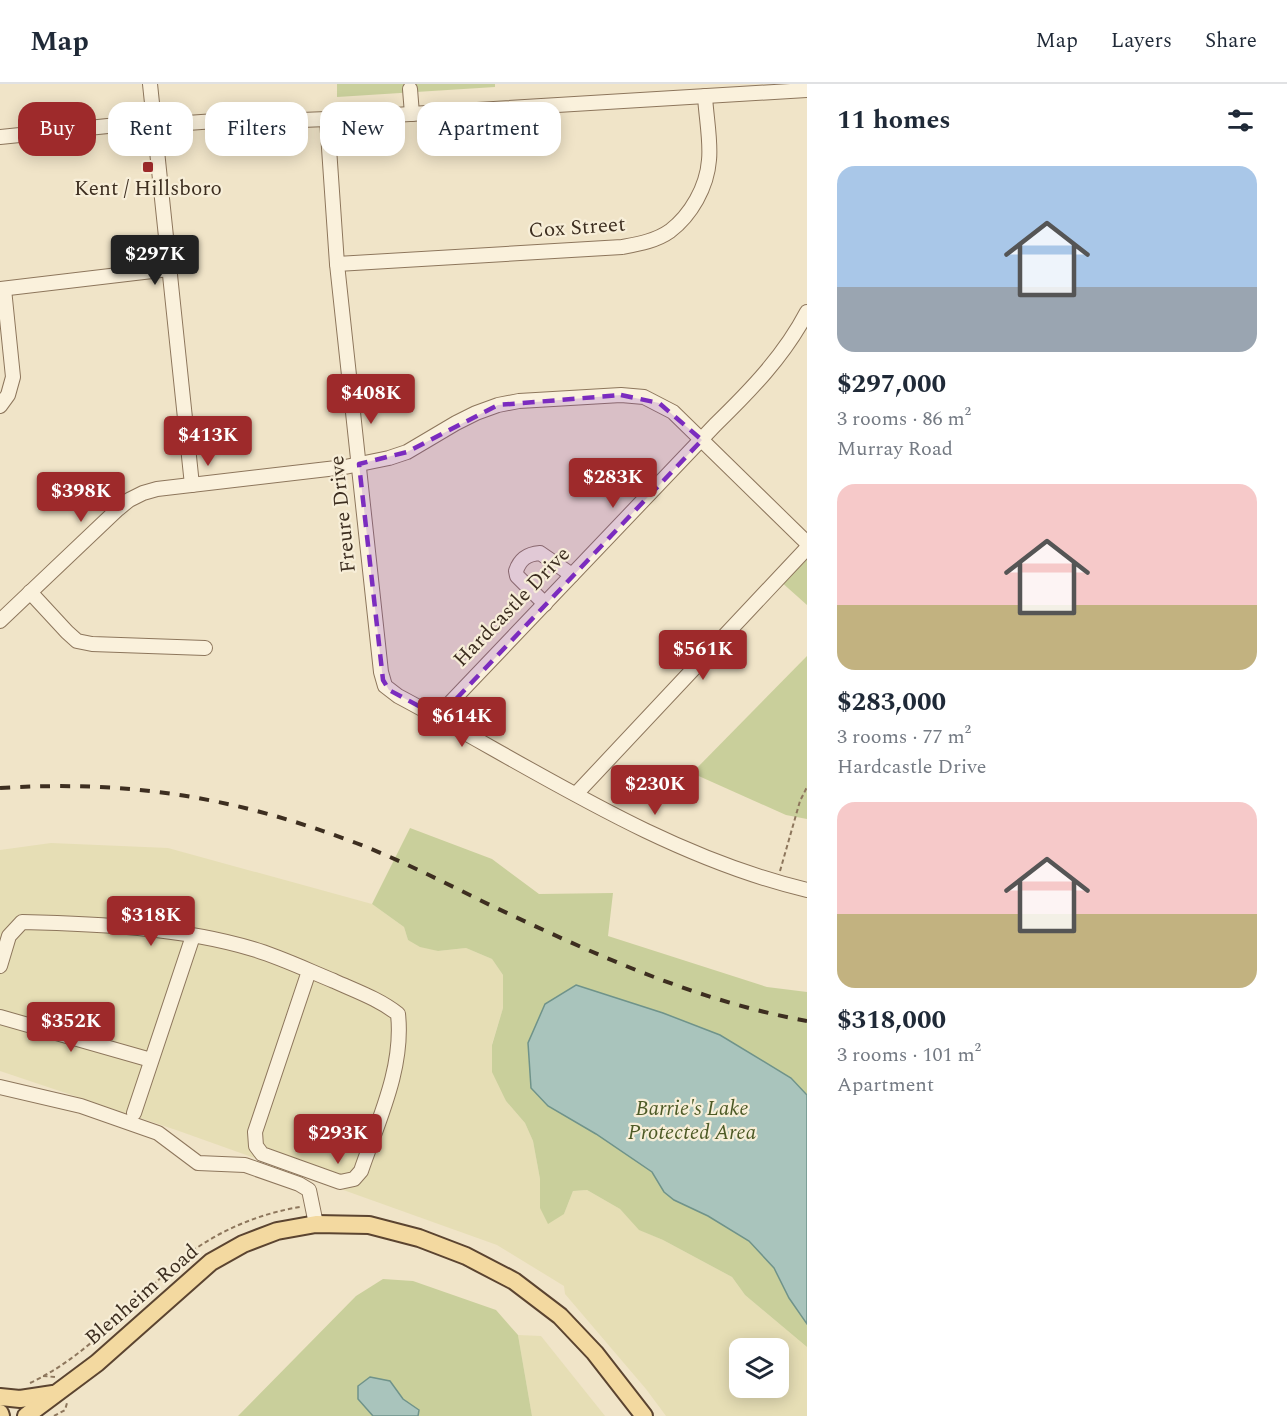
<!DOCTYPE html>
<meta charset="utf-8">
<style>
:root{--surface:#fff;--page:#f6f6f7;--text:#1f2937;--muted:#747a83;--line:#e0e1e3;--accent:#9e2a2b}
body{margin:0;font-family:Spectral,serif;background:var(--page);color:var(--text);height:100vh;display:flex;flex-direction:column;font-size:22px;white-space:nowrap}
*{box-sizing:border-box;margin:0}
p{font-size:20px;color:var(--muted)}
.icon{flex:none;width:33px;height:33px;fill:none;stroke:currentColor;stroke-width:2;stroke-linecap:round;stroke-linejoin:round}
.map{position:relative;flex:1;overflow:hidden}
.details{display:flex;flex-direction:column;background:var(--surface);width:480px}
.details>*{flex:none}
.hud{position:absolute;left:18px;top:18px;width:570px;height:54px;display:flex;gap:12px}
.tools{position:absolute;left:729px;top:1254px;display:grid;gap:12px}
.tools a{display:grid;place-items:center;width:60px;height:60px;border-radius:12px;background:var(--surface);box-shadow:0 3px 15px #0003;font-size:30px}
.price{position:absolute;translate:-50% -51px;padding:0 14px;border-radius:6px;background:var(--accent);color:#fff;font-size:20px;line-height:39px;filter:drop-shadow(0 2px 3px #0008)}
.price::after{content:'';position:absolute;left:50%;top:36px;width:18px;height:14px;margin-left:-9px;background:inherit;clip-path:polygon(0 0,100% 0,50% 100%)}
.price.current{background:#222;color:#fff}
ul{padding:0;list-style:none}
li{display:grid;align-content:center;gap:12px;height:318px;padding:0 30px}
li span{display:grid;place-items:center;height:186px;border-radius:18px;color:#555}
li>.icon{margin-inline-start:auto}
span .icon{width:108px;height:108px;fill:#fffc;stroke-width:1}
li b{font-size:26px}
h2{display:flex;justify-content:space-between;align-items:center;height:72px;padding:0 30px;font-size:26px}
.chip{padding:0 21px;border-radius:18px;background:var(--surface);box-shadow:0 3px 15px #0003;font-size:21px;line-height:54px}
.chip.current{background:var(--accent);color:#fff}
header{display:flex;align-items:center;gap:36px;box-sizing:border-box;height:84px;padding:0 30px;background:var(--surface);border-bottom:2px solid var(--line)}
header strong{font-size:28px}
nav{display:flex;gap:33px;margin-inline-start:auto;font-size:21px}
main{display:flex;flex:1;min-height:0}
.map>svg:first-child{display:block}
</style>
<header>
<strong>Map</strong>
<nav><a>Map</a><a>Layers</a><a>Share</a></nav>
</header>
<main>
<div class="map">
<svg width="807" height="1332" viewBox="0 0 807 1332">
<rect width="100%" height="100%" fill="#f0e4c8"/>
<!-- farmland -->
<g fill="#e6deb5" fill-rule="evenodd">
<path d="M51,759L168,764L372,820L404,843L408,856L438,867L466,864L492,875L503,891V924L492,960L506,1017L525,1039L533,1057L540,1095V1124L564,1130L573,1107L587,1106L620,1125L640,1146L663,1156L732,1193L745,1211L807,1263V1332H666L646,1305L565,1210L564,1202L497,1161L179,1047L0,987V766ZM740,1264H778V1304H740Z"/>
<path d="M518,1251L541,1252L605,1332H532Z"/>
</g>
<!-- green -->
<g fill="#c9cf9b">
<path d="M337,0H495V3L337,13Z"/>
<path d="M807,468V521L779,496Z"/>
<path d="M807,572V735L786,731L692,689Z"/>
<path d="M410,744L492,775L539,810L613,809L608,852L767,903L807,908V1263L745,1211L732,1193L663,1156L639,1146L620,1125L587,1106L573,1107L564,1130L548,1140L540,1124V1095L533,1057L525,1039L506,1017L492,988V961L503,924V891L492,875L466,864L438,867L420,863L408,856L404,843L372,820Z"/>
<path d="M383,1195L413,1197L496,1226L518,1251L532,1332H418L419,1326L403,1315L390,1297L358,1302V1314L373,1332H238L356,1212Z"/>
</g>
<!-- water -->
<g fill="#a9c4bc" stroke="#6f938a" stroke-width="1.5">
<path d="M576,901L663,929L720,951L791,994L807,1011V1240L789,1214L774,1184L749,1157L708,1132L674,1116L664,1108L652,1088L596,1050L548,1022L531,1004L528,959L545,920Z"/>
<path d="M370,1293L390,1297L403,1315L419,1326L418,1332H373L358,1315V1302Z"/>
</g>
<g fill="none" stroke-linecap="round" stroke-linejoin="round">
<!-- minor casing -->
<g stroke="#8d765c" stroke-width="16">
<g id="minor">
<path d="M150,0L192,401"/>
<path d="M410,5L412,30"/>
<path d="M327,35L337,180L381,588L385,602L398,612C530,682 660,771 807,806"/>
<path d="M0,53L137,39L173,40L244,35L276,37L327,35L807,6"/>
<path d="M337,180L622,163C638,160 656,157 670,147C691,131 707,103 709,76C711,57 706,32 705,12"/>
<path d="M0,205L169,185"/>
<path d="M0,322L8,311L13,293L4,205"/>
<path d="M30,508L67,548L77,557L92,560L205,564"/>
<path d="M545,520L517,492L516,487C520,475 527,470 540,469L572,491"/>
<path d="M0,537L118,425L129,416L143,409L157,405L345,383L389,374L407,368L456,339L476,329L498,321L519,317L621,311L644,313L673,328L807,459"/>
<path d="M439,633L450,619L715,341C750,307 784,272 807,228"/>
<path d="M576,710L807,464"/>
<path d="M0,882L9,852L22,838C97,840 180,843 253,865C280,873 307,886 334,897C356,907 379,915 398,930C404,984 378,1037 361,1087L354,1095L340,1098L262,1070L256,1062L255,1048L309,887"/>
<path d="M0,933L151,976"/>
<path d="M0,1003L81,1022L158,1049L198,1079L245,1081L299,1100L309,1106L316,1140"/>
<path d="M134,1029L193,852"/>
</g>
</g>
<!-- major casing -->
<g stroke="#5b4430" stroke-width="20">
<g id="major">
<path d="M0,1313L20,1315L53,1310"/>
<path d="M0,1329L1,1332"/>
<path d="M26,1332L97,1279L211,1178L243,1160L277,1147L316,1140L369,1141L419,1154L466,1172L514,1197L560,1232L595,1269L644,1332"/>
</g>
</g>
<!-- path -->
<g stroke="#8d765c" stroke-width="2" stroke-dasharray="4.5 3" stroke-linecap="butt">
<path d="M780,787L800,717L807,703"/>
<path d="M43,1292L55,1293"/>
<path d="M30,1299C88,1272 129,1221 176,1180C210,1150 256,1130 300,1123"/>
<path d="M54,1332L65,1326L67,1319"/>
</g>
<!-- minor -->
<use href="#minor" stroke="#faf1dc" stroke-width="14"/>
<!-- major -->
<use href="#major" stroke="#f3d9a0" stroke-width="16"/>
<!-- rail -->
<path stroke="#3d2e20" stroke-width="4" stroke-dasharray="10 10" stroke-linecap="butt" d="M0,704C130,696 235,713 356,759C403,777 447,800 492,822C594,870 696,917 807,937"/>
</g>
<!-- marked area -->
<path fill="#7b2cbf" fill-opacity="0.2" stroke="#7b2cbf" stroke-width="4.5" stroke-dasharray="12 8" stroke-linejoin="round" d="M621,311L659,319L702,356L439,633L389,606L383,596L359,380L407,368L498,321Z"/>
<!-- markers -->
<rect fill="#9e2a2b" stroke="#f7eed8" stroke-width="2" x="142" y="77" width="12" height="12" rx="3"/>
<g text-anchor="middle" dominant-baseline="central" stroke-width="4.5" stroke-linejoin="round" paint-order="stroke">
<!-- poi labels -->
<g font-size="21" fill="#3d2e20" stroke="#f7eed8">
<text x="148" y="105">Kent / Hillsboro</text>
</g>
<!-- street labels -->
<g font-size="21" fill="#3d2e20" stroke="#f7eed8">
<text transform="translate(577 144) rotate(-4)">Cox Street</text>
<text transform="translate(343 430) rotate(-96)">Freure Drive</text>
<text transform="translate(512 523) rotate(-46)">Hardcastle Drive</text>
<text transform="translate(142 1211) rotate(-41)">Blenheim Road</text>
</g>
<!-- park labels -->
<g font-size="21" font-style="italic" fill="#4d5a26" stroke="#f7eed8">
<text x="692" y="1025">Barrie's Lake<tspan x="692" dy="24">Protected Area</tspan></text>
</g>
</g>
</svg>
<div class="tools">
<a><svg class="icon" aria-label="layers" viewBox="0 0 24 24"><path d="M12 4l9 5-9 5-9-5zM3 14l9 5 9-5"/></svg></a>
</div>
<b class="price current" style="left:155px;top:202px">$297K</b>
<b class="price" style="left:371px;top:341px">$408K</b>
<b class="price" style="left:208px;top:383px">$413K</b>
<b class="price" style="left:613px;top:425px">$283K</b>
<b class="price" style="left:81px;top:439px">$398K</b>
<b class="price" style="left:703px;top:597px">$561K</b>
<b class="price" style="left:462px;top:664px">$614K</b>
<b class="price" style="left:655px;top:732px">$230K</b>
<b class="price" style="left:151px;top:863px">$318K</b>
<b class="price" style="left:71px;top:969px">$352K</b>
<b class="price" style="left:338px;top:1081px">$293K</b>
<div class="hud">
<a class="chip current">Buy</a>
<a class="chip">Rent</a>
<a class="chip">Filters</a>
<a class="chip">New</a>
<a class="chip">Apartment</a>
</div>
</div>
<section class="details">
<h2>11 homes<svg class="icon" aria-label="filters" viewBox="0 0 24 24"><path d="M4 7h16M4 17h16"/><circle cx="9" cy="7" r="2"/><circle cx="15" cy="17" r="2"/></svg></h2>
<ul>
<li><span style="background:linear-gradient(#a9c7e8 65%,#9aa5b1 0)"><svg class="icon" aria-label="home" viewBox="0 0 24 24"><path d="M3 11l9-7 9 7M6 9v11h12V9"/></svg></span><div><b>$297,000</b><p>3 rooms · 86 m²</p><p>Murray Road</p></div></li>
<li><span style="background:linear-gradient(#f6c9c9 65%,#c2b280 0)"><svg class="icon" aria-label="home" viewBox="0 0 24 24"><path d="M3 11l9-7 9 7M6 9v11h12V9"/></svg></span><div><b>$283,000</b><p>3 rooms · 77 m²</p><p>Hardcastle Drive</p></div></li>
<li><span style="background:linear-gradient(#f6c9c9 60%,#c2b280 0)"><svg class="icon" aria-label="home" viewBox="0 0 24 24"><path d="M3 11l9-7 9 7M6 9v11h12V9"/></svg></span><div><b>$318,000</b><p>3 rooms · 101 m²</p><p>Apartment</p></div></li>
</ul>
</section>
</main>
